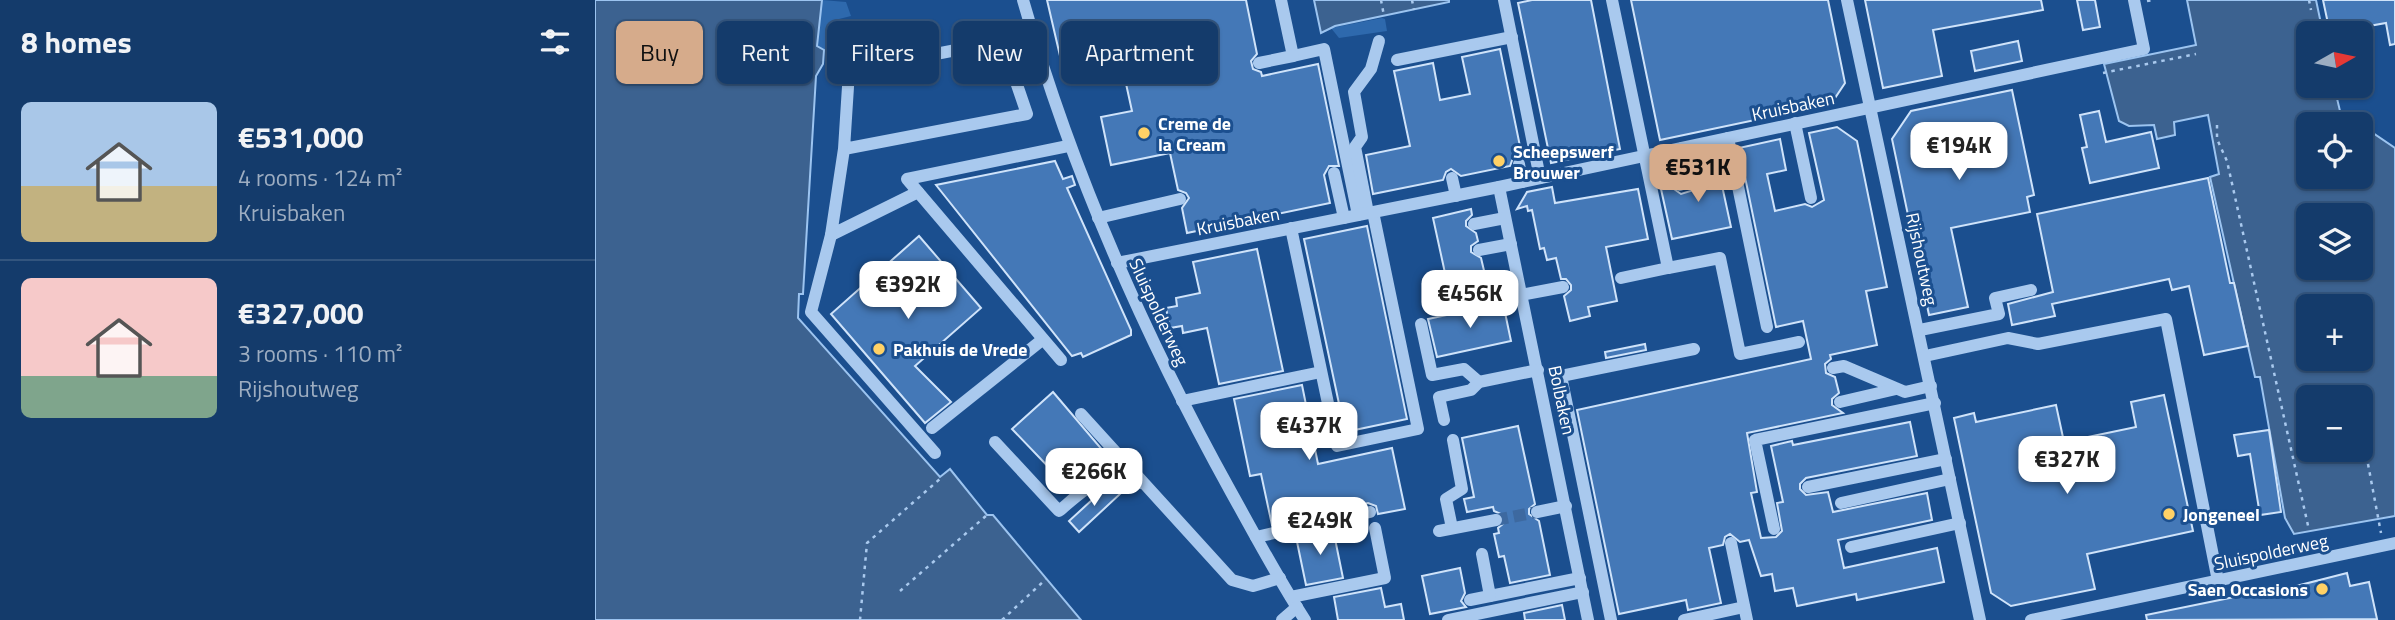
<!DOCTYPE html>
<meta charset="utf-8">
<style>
:root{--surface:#143b6b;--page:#214673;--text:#f1f3f6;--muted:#9dadc1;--line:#33557e;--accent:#d6ab8b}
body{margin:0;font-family:"Titillium Web",sans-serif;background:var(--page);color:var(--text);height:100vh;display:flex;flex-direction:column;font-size:26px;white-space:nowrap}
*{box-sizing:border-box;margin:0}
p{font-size:23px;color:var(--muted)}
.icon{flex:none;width:38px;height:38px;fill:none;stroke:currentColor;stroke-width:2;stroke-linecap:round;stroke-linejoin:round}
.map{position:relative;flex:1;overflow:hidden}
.panel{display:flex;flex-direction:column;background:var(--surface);width:595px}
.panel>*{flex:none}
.hud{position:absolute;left:21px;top:21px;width:665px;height:63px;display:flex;gap:14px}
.needle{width:46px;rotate:81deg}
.controls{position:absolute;left:1701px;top:21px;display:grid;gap:14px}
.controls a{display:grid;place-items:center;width:77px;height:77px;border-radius:10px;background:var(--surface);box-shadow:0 2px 5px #0004,0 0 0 2px var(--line);font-size:35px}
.price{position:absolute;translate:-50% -60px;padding:0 16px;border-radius:14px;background:#fff;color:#222;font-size:23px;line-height:46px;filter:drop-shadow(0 2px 4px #0008)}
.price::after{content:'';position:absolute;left:50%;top:42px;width:21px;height:16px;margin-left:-10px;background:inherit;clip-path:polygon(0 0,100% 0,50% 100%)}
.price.on{background:var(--accent);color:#111}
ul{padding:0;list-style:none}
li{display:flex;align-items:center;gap:21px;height:175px;padding:0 21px}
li+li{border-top:2px solid var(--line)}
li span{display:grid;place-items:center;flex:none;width:196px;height:140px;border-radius:10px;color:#555}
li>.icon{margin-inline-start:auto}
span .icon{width:84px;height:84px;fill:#fffc;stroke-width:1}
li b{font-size:30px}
h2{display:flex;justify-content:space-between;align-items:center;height:84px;padding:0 21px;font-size:30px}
.tag{padding:0 24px;border-radius:10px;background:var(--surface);box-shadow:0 2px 5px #0004,0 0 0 2px var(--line);font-size:24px;line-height:63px}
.tag.on{background:var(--accent);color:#111}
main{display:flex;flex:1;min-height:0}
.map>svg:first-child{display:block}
</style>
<main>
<section class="panel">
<h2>8 homes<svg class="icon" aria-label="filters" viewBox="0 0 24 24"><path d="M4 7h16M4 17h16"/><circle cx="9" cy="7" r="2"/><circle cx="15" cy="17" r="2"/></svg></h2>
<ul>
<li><span style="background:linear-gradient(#a9c7e8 60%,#c2b280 0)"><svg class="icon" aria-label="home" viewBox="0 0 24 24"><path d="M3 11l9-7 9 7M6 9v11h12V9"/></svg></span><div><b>€531,000</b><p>4 rooms · 124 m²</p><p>Kruisbaken</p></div></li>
<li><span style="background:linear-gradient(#f6c9c9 70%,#7fa58c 0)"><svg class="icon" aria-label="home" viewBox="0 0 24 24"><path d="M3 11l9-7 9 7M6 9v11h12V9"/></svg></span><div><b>€327,000</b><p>3 rooms · 110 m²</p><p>Rijshoutweg</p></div></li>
</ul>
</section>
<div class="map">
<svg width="1800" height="620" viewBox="0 0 1800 620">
<rect width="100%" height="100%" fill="#1b4f8f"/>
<!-- green -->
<g fill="#2e69ad">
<path d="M227,0L251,2L256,16L240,20L237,49L229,50L222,46Z"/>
<path d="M787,18L790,19L792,31L744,38L736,28Z"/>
</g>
<!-- water -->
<g fill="#3c6290" stroke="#9cc4f0" stroke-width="2" fill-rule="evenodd">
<path d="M0,0H227L222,46L229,50L228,64L221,76L208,294H204L203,318L345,477L355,469L392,515H398L486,620H0Z"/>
<path d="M719,0H854V2L740,26L726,33Z"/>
<path d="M1592,0H1721L1728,33H1713V86H1739L1745,111L1764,124H1713V177H1766V125L1800,148V516L1699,534L1690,518L1665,377H1660L1615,177L1624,174L1613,115L1579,122L1580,135L1562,139L1559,125L1534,126L1524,121L1509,64L1601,45ZM1713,215H1766V268H1713ZM1713,306H1766V359H1713ZM1713,397H1766V450H1713Z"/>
</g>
<!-- building -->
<g fill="#4478b7" stroke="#cfe3fa" stroke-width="2">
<path d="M452,0H651L662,54L656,61L658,69L666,72L667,76L723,64L744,166H734L729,175L735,203L592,233L587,208L594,198L591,193L583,190L575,153L516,165L506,117L537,111L526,61L469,73Z"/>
<path d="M937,0H996L1025,149L956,163L923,3Z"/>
<path d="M1036,0H1233L1250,83L1236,104L1065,140Z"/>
<path d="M1270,0H1446L1448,10L1338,30L1347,76L1288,88Z"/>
<path d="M1482,0H1500L1505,27L1488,30Z"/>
<path d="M1728,0H1800V44L1795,45L1791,23L1735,33Z"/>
<path d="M1423,41L1427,61L1380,71L1376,51Z"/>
<path d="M905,49L927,156L918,158L915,166L866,176L856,169L851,172L848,180L778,194L771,155L815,146L799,71L838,63L845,100L875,94L867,57Z"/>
<path d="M1417,90L1439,195L1432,197L1435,212L1356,228L1373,307L1334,315L1297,139L1316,111Z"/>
<path d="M1504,111L1511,142L1556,132L1564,168L1495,183L1487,148L1492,147L1485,115Z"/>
<path d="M1242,127L1262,141L1292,287L1271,291L1282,345L1235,355L1236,359L1230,364L1231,373L1240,377L1244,393L1237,399V405L1248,413L1152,433L1162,492L1156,493L1166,538L1181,537L1187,531L1182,503L1188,502L1176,446L1197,441L1198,445L1315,422L1322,456L1211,478L1205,484V489L1211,495L1233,492L1238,512L1332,493L1337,520L1243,540L1249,568L1342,548L1349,582L1262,600L1261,594L1202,606L1198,588L1180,591L1177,574L1166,576L1154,540L1145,542L1135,534L1130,537L1128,545L1114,548L1126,603L1093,610L1091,600L1024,614L982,410L1216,359L1208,321L1181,327L1144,148L1185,139L1191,170L1172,174L1180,211L1210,204L1217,207L1229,200L1214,133Z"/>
<path d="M1121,158L1136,227L1077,239L1066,189L1076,187L1086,194L1099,190L1102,185L1100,167L1103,162Z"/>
<path d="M460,161L468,179L477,176L480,185L472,188L536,330V335L488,357L486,353L477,356L341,185Z"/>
<path d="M1613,178L1635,283H1639L1653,346L1609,355L1594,286L1577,290L1574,279L1457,304L1460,316L1417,325L1413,304L1458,292L1442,214Z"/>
<path d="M957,187L960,203L1043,189L1053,239L1011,247L1022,301L993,307L995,316L975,321L969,296L976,290V285L971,279H966L961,258L952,260L949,248L945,249L937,210L933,211L932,206L922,209L932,192Z"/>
<path d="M876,209L877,215L871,221V226L881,233L883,241L876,246V252L886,258L891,279L844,288L841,275L850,273L838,218Z"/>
<path d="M772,226L812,419L750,432L709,239Z"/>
<path d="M324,236L386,308L320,366L356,402L330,423L236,314Z"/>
<path d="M662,249L688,371L624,384L612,328L588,333L587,326L575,328L571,308L582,306L581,298L605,293L598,262Z"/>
<path d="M908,303L916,341L842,357L833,319Z"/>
<path d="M1050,344L1051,350L1011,358L1010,352Z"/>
<path d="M707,385L723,464L797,448L810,509L783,514L781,506L773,503L677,525L666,474L655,476L639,399Z"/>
<path d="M458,392L515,459L512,462L496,449L464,478L417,429Z"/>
<path d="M1569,395L1598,531L1492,554L1500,589L1416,606L1396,593L1359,418L1379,413L1381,422L1461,405L1469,442L1541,427L1536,402Z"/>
<path d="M923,426L940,504L934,509V514L944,521L955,575L915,583L909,556L904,557L899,534L904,533L903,528L909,523L908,515L899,511L898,507L872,512L869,499L879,497L867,438Z"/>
<path d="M1674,430L1686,512L1665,515L1655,454L1643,456L1639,435Z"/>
<path d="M518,486L525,494L484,532L474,521L509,489Z"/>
<path d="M738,529L748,578L711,585L701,537Z"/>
<path d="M865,568L870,593L866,601L871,607L835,614L827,576Z"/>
<path d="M1752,573L1755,586L1774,582L1782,619L1552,620L1551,615L1669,591L1670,594Z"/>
<path d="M786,588L790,607L806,604L809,620H743L739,597Z"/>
<path d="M967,605L970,620H930L929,613Z"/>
</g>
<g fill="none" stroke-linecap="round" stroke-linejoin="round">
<!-- minor-tunnel -->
<path stroke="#3d69a0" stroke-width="12" stroke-dasharray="12 6" stroke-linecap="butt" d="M901,520L942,512"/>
<!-- path -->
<g stroke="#a9c9ee" stroke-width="2.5" stroke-dasharray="3.5 5" stroke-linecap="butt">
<path d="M786,0L789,16"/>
<path d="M817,0L819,10"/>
<path d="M1714,0L1716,10"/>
<path d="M1552,1L1558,0"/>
<path d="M1508,73L1601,54"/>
<path d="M1622,125V139L1632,161L1714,530"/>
<path d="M1773,464L1786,533"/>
<path d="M305,591L392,515"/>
<path d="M265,620L272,543L346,478"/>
<path d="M407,620L451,579"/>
</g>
<!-- minor -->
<g stroke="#a9c9ee" stroke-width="12">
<path d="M428,0C477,172 549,335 636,492C660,535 683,579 710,620"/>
<path d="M686,0L698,56L729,49L763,215"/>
<path d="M909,0L945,178"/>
<path d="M1017,0L1073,268L1125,258L1145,354L1204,342"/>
<path d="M1252,0L1385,620"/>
<path d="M802,60L917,37"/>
<path d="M664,63L698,56"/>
<path d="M1200,123L1216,198"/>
<path d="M1133,138L1172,327"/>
<path d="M1087,148L1094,183"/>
<path d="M249,149L432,114L407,41L254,71L249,149L236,235L323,192"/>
<path d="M1077,150L1085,185"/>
<path d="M924,164L927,182"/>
<path d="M739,173L749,218"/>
<path d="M857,178L861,196"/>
<path d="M904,187L993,620"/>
<path d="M773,213L760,147L767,137L759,92L776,69L784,41"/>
<path d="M503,218L585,199"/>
<path d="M879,224L910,218"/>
<path d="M696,228L742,446L823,429L778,212"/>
<path d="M236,235L216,312L340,453"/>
<path d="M884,250L916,244"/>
<path d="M522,263L904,187L1549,49L1539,0"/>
<path d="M1026,278L1073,268"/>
<path d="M926,295L968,287"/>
<path d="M844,297L923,281"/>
<path d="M826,324L837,375L869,369L884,382"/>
<path d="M1325,330L1404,314L1400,298L1436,290"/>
<path d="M1330,356L1413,338L1443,344L1571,319L1623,581"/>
<path d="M466,360L312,179L473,146"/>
<path d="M1238,368L1249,366L1310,392L1336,386"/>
<path d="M587,401L726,372"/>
<path d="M1245,402L1301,389"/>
<path d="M486,414L637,580L658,586L685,578"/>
<path d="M849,420L844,397L876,390L884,382L943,370"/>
<path d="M337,428L447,340"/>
<path d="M400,442L464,511C488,491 514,463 546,483"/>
<path d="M1213,487L1351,459"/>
<path d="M1246,503L1355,479"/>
<path d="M942,512L971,506"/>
<path d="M857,528L851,499L867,489L858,440"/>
<path d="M1179,529L1160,440L1340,403"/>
<path d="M844,531L901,520"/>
<path d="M661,537L775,512"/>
<path d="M1136,543L1152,620"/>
<path d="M1256,547L1365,523"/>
<path d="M887,554L895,596L985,578"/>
<path d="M696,597L790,578L780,528"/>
<path d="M875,600L895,596"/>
<path d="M687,620L702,607"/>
<path d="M853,620L988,592"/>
<path d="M1016,620L966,376L1099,349"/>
<path d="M1089,620L1149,607"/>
<path d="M1436,620L1800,543"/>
</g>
</g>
<!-- markers -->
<g fill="#ffd166" stroke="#1b4f8f" stroke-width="2.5">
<circle cx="549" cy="133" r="7"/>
<circle cx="904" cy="161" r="7"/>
<circle cx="284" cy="349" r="7"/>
<circle cx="1574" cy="514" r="7"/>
<circle cx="1727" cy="589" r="7"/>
</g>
<g text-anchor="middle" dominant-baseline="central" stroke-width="6" stroke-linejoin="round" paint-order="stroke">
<!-- street labels -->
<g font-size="18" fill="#fff" stroke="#1b4f8f">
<text transform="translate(1198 106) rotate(-12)">Kruisbaken</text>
<text transform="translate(643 221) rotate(-11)">Kruisbaken</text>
<text transform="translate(1327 259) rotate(78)">Rijshoutweg</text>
<text transform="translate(564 312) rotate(65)">Sluispolderweg</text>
<text transform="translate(967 400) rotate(78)">Bolbaken</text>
<text transform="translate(1676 552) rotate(-12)">Sluispolderweg</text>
</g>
<!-- poi labels -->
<g font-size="18" font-weight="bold" fill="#fff" stroke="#1b4f8f" text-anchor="start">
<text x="563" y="123">Creme de<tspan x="563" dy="21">la Cream</tspan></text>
<text x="918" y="151">Scheepswerf<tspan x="918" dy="21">Brouwer</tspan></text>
<text x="298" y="349">Pakhuis de Vrede</text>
<text x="1588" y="514">Jongeneel</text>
<text x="1713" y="589" text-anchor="end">Saen Occasions</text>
</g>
</g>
</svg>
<div class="controls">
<a><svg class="needle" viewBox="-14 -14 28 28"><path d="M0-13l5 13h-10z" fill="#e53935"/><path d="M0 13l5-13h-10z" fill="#9dadc1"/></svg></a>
<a><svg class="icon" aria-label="locate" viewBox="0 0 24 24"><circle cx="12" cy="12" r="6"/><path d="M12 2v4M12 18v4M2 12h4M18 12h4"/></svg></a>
<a><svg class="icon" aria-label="layers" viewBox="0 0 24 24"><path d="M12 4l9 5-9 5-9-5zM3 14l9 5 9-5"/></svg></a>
<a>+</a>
<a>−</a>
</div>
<b class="price" style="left:1364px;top:182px">€194K</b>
<b class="price on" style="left:1103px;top:204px">€531K</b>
<b class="price" style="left:313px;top:321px">€392K</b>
<b class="price" style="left:875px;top:330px">€456K</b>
<b class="price" style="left:714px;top:462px">€437K</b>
<b class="price" style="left:1472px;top:496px">€327K</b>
<b class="price" style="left:499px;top:508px">€266K</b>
<b class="price" style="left:725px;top:557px">€249K</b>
<div class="hud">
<a class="tag on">Buy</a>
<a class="tag">Rent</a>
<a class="tag">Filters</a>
<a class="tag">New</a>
<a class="tag">Apartment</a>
</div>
</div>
</main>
